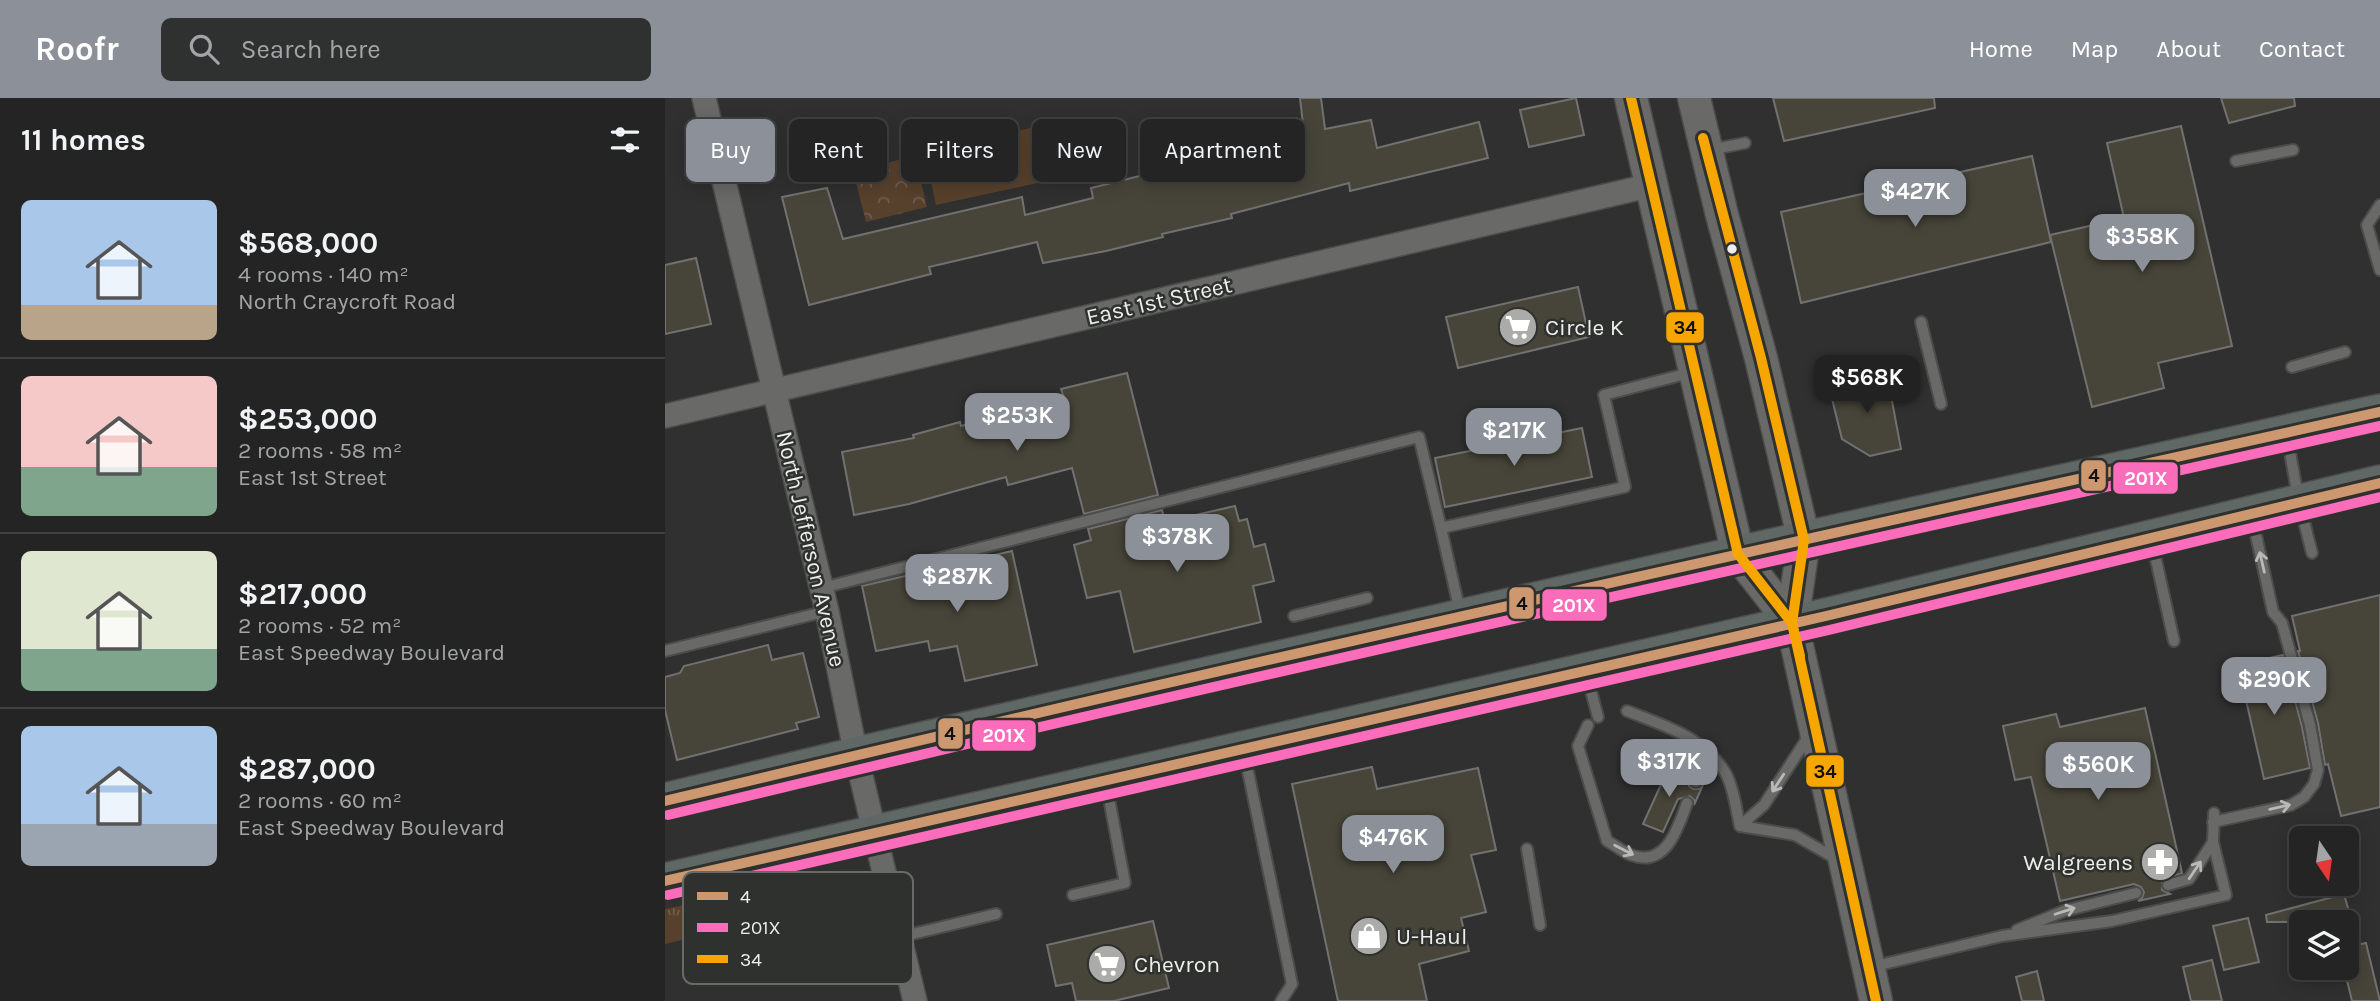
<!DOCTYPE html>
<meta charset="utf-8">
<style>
:root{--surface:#232423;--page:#2f3030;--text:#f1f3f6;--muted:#a3a4a6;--line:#404141;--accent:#8c9099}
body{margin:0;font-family:Karla,sans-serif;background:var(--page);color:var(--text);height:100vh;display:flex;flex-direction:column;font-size:26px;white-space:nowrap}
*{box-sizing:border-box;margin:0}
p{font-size:23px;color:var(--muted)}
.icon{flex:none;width:38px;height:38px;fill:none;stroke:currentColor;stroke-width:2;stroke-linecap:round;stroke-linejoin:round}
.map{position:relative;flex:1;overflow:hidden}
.details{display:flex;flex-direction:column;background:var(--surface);width:665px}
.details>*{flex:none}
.banner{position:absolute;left:21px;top:21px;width:665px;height:63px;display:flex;gap:14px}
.needle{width:46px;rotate:167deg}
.buttons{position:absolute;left:1624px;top:728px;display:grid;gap:14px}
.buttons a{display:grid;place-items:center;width:70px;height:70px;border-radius:10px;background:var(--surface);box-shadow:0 4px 18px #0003,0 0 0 2px var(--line);font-size:35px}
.price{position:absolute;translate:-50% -60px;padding:0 16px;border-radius:14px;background:var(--accent);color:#fff;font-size:23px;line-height:46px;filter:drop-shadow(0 2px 4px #0008)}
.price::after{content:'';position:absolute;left:50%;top:42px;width:21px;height:16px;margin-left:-10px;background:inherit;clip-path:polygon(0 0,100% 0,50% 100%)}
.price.current{background:#222;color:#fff}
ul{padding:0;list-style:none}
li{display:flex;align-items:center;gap:21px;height:175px;padding:0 21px}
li+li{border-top:2px solid var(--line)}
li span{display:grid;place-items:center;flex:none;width:196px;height:140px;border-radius:10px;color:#555}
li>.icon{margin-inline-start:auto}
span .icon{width:84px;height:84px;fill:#fffc;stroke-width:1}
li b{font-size:30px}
h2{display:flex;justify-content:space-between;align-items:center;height:84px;padding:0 21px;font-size:30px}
.pill{padding:0 24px;border-radius:10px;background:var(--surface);box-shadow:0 4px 18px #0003,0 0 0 2px var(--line);font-size:24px;line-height:63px}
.pill.current{background:var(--accent);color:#fff}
header{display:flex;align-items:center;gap:42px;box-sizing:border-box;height:98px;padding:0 35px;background:var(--accent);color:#fff}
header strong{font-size:33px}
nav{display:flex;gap:38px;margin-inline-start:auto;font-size:24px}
.search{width:490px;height:63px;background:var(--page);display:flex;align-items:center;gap:18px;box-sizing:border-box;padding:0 24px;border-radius:10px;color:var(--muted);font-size:26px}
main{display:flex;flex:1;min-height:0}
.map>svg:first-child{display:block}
</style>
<header>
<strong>Roofr</strong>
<div class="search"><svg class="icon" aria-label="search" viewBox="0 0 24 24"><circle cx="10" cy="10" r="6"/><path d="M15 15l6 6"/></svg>Search here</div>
<nav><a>Home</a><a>Map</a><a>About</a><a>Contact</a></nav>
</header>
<main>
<section class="details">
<h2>11 homes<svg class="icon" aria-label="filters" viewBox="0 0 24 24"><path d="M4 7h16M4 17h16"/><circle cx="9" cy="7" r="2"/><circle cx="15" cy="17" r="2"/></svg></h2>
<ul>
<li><span style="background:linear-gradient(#a9c7e8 75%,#b9a48a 0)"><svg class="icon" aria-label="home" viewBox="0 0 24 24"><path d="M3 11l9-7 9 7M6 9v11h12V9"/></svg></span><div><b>$568,000</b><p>4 rooms · 140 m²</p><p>North Craycroft Road</p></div></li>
<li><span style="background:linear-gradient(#f6c9c9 65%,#7fa58c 0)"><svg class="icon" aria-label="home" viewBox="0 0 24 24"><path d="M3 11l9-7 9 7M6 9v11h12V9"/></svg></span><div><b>$253,000</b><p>2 rooms · 58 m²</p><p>East 1st Street</p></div></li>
<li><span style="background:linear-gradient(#dfe7d0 70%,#7fa58c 0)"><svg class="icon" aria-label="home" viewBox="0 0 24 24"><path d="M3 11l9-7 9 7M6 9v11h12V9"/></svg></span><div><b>$217,000</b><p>2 rooms · 52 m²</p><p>East Speedway Boulevard</p></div></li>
<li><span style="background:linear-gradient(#a9c7e8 70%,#9aa5b1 0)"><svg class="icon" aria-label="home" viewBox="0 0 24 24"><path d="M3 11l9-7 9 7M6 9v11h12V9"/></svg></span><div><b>$287,000</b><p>2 rooms · 60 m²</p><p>East Speedway Boulevard</p></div></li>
</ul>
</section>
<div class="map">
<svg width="1715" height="903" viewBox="0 0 1715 903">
<defs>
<pattern id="grass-tufts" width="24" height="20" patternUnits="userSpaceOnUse" patternTransform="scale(1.75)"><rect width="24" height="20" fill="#57412c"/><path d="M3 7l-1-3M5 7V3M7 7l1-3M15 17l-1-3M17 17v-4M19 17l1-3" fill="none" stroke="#6f5d4b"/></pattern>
<pattern id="park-crowns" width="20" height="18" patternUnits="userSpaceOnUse" patternTransform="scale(1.75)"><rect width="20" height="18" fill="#57412c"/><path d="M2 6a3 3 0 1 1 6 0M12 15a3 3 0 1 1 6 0" fill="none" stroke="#6f5d4b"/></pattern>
</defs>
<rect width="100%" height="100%" fill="#2f302f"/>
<!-- grass -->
<path fill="url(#grass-tufts)" d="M177,775L196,794L199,811L179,836L175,816L151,797L129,801L79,827L0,846V811Z"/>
<!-- park -->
<path fill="url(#park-crowns)" d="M250,58L262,109L201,124L188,73Z"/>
<!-- pitch -->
<path fill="#57412c" d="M398,23L410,77L271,107L259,53Z"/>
<!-- building -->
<g fill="#474539" stroke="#717170" stroke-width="2">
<path d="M635,0H656L660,31L706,22L712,50L814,24L823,60L685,93L684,85L566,116L567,120L497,136L498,139L441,153L378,165L372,144L264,169L266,176L144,207L117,99L162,90L178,141L357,99L360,117L428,100L426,90L499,72L498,67L537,58V61L639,35Z"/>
<path d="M911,0L919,37L864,49L855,12Z"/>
<path d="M1108,0H1269L1270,10L1119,43Z"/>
<path d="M1556,0H1629L1630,8L1564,25Z"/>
<path d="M1516,28L1567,248L1493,265L1499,290L1427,309L1385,137L1459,120L1442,45Z"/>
<path d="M1367,58L1386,144L1136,205L1116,114Z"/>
<path d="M31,160L46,226L0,236V167Z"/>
<path d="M913,189L924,239L793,270L781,219Z"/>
<path d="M462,275L493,397L419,416L407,370L343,387L341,379L244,406L189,417L177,354L249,340L248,337L295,324L296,328L399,300L396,291Z"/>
<path d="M1222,276L1236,351L1205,358L1177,341L1164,289Z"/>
<path d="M917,330L927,379L780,409L770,360Z"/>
<path d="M570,408L574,423L582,421L589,449L600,446L609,483L588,488L596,524L469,554L455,493L422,500L409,447L426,442L423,431L497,412L500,424Z"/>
<path d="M347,453L372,567L300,583L292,548L265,553L263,543L211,553L197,488Z"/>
<path d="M1715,497V709L1676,718L1663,666L1660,667L1653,625L1633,553H1635L1627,518Z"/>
<path d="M103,547L107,562L138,555L154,619L131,625L133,631L12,662L0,612V579L15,575L19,568Z"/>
<path d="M1618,557L1637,629L1645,670L1599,681L1573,567Z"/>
<path d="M1480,610L1517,775L1497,782V792L1505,796L1473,803L1477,800L1479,794L1476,789L1469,786L1395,803L1366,679L1350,682L1338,628L1391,616L1395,629Z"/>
<path d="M707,669L712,691L813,670L831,752L806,757L821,814L796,820L804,853L754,866L762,903H673L627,686Z"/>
<path d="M1003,671L1024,681V688L1028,691H1035L1038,687L1029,707L1030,703L1025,698L1013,701L998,734L978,726Z"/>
<path d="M1679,796L1687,824H1602L1601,817Z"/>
<path d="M1583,820L1594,864L1559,872L1548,828Z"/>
<path d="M488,823L504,890L449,903H411L407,885L391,888L382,847Z"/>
<path d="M1701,845L1715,903H1687L1679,870H1682V849Z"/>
<path d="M1547,862L1557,903H1526L1518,869Z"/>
<path d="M1372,873L1379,903H1357L1351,879Z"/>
</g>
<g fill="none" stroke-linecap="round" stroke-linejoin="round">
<!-- lane casing -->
<g stroke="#4b4c4b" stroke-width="14">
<g id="lane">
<path d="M1044,52L1080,45"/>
<path d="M1571,63L1628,52"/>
<path d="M1715,107L1702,127L1715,172"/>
<path d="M1256,224L1276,306"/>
<path d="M1627,269L1680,254"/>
<path d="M1622,338L1634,404L1647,455"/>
<path d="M1487,444L1509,543"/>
<path d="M157,490L754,339L776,430"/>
<path d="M795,514L776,430L960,389L939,297L1028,274"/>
<path d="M629,518L702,500"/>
<path d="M0,553L162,513"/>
<path d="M922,578L933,619"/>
<path d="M962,613C998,627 1041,640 1061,676C1069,690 1071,712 1075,728"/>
<path d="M923,627L913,648L942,743C950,747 958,754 966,757C1001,770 1013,730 1022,705"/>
<path d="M1145,636L1099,707L1075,728L1130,737L1173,762"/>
<path d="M579,654L627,886L616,903"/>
<path d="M1031,684L1045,654"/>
<path d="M1548,724L1626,707L1639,699L1649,686L1653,672L1645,627L1617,525L1608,514L1587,419"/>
<path d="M862,751L875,827"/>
<path d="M1503,787L1524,781L1548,744"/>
<path d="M408,797L460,785L441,685"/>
<path d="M1352,832L1399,813L1471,795"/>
<path d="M235,839L331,816"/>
<path d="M1206,869L1337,838L1447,823L1561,797L1548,744L1549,715"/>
</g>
</g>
<!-- street casing -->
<g stroke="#4b4c4b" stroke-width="26">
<g id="street">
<path d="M39,0L162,513L191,657L250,903"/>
<path d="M0,318L987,87"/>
</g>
</g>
<!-- secondary casing -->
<g stroke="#4b4c4b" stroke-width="35">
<g id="secondary">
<path d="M966,0L1073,456L1127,525"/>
<path d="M1029,0L1057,117L1096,260L1139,442L1127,525L1211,903"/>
</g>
</g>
<!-- primary casing -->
<g stroke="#4b4c4b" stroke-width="38">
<g id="primary">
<path d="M0,703L191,657L1073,456L1715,314"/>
<path d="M0,783L1161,518L1715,385"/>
</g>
</g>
<!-- lane -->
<use href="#lane" stroke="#696a68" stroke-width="10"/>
<!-- street -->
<use href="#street" stroke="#696a68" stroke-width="23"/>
<!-- secondary -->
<use href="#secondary" stroke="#696a68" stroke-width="32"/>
<!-- primary -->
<use href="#primary" stroke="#606865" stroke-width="35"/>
<!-- bus-1 casing -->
<g stroke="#2f312e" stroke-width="16">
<g id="bus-1">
<path d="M0,703C570,566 1143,441 1715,314"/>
<path d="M0,783L1161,518L1715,385"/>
</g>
</g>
<!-- bus-2 casing -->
<g stroke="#2f312e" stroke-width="16">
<g id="bus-2">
<path d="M3,717C572,580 1144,455 1715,328"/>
<path d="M3,797L1164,532L1715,399"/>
</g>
</g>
<!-- bus-3 casing -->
<g stroke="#2f312e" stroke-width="16">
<g id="bus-3">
<path d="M966,0L1073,456L1127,525L1211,903"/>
<path d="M1038,40L1096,260L1139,442L1127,525L1135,558"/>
</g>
</g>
<!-- bus-1 -->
<use href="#bus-1" stroke="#cd976f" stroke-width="10"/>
<!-- bus-2 -->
<use href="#bus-2" stroke="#fb6dba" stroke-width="10"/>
<!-- bus-3 -->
<use href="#bus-3" stroke="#f7a600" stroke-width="10"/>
</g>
<!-- one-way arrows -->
<defs><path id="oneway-shaft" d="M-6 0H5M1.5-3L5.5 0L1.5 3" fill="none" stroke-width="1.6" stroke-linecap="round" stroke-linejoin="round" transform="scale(1.75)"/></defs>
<g stroke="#b9bab8">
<use href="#oneway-shaft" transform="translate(1597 464) rotate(-103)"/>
<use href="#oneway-shaft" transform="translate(1113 685) rotate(123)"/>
<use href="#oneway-shaft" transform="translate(1615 709) rotate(-13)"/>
<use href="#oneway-shaft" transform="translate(959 752) rotate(27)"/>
<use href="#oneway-shaft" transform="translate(1530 772) rotate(-56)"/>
<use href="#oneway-shaft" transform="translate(1400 813) rotate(-18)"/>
</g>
<!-- icons -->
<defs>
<g id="supermarket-disc" transform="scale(2.0125)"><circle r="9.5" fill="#abacaa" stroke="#2f312e"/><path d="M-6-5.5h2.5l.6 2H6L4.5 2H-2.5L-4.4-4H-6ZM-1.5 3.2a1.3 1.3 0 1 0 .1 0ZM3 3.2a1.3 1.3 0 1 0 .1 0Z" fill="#fff"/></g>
<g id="pharmacy-disc" transform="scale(2.0125)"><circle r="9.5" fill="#abacaa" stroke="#2f312e"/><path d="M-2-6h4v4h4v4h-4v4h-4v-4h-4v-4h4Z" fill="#fff"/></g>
<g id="shop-disc" transform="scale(2.0125)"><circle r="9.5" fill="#abacaa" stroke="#2f312e"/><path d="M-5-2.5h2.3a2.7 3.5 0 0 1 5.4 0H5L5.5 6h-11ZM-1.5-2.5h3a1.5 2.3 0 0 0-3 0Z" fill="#fff"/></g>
</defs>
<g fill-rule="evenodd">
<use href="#supermarket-disc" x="853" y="229"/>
<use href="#pharmacy-disc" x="1495" y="764"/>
<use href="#shop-disc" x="704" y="838"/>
<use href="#supermarket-disc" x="442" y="866"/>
</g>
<!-- markers -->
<circle fill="#eeefed" stroke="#2f312e" stroke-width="2.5" cx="1067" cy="151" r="6"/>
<g text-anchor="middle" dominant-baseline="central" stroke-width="5" stroke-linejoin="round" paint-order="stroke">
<!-- street labels -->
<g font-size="23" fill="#eeefed" stroke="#2f312e">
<text transform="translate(494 203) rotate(-13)">East 1st Street</text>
<text transform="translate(146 451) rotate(77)">North Jefferson Avenue</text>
</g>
<!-- poi labels -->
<g font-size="23" fill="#eeefed" stroke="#2f312e" text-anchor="start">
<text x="880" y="229">Circle K</text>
<text x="1468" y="764" text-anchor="end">Walgreens</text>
<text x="731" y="838">U-Haul</text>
<text x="469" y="866">Chevron</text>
</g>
</g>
<!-- legend -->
<rect x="18" y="774" width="230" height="112" rx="10" fill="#2f312e" stroke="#686a67" stroke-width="2"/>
<rect x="32" y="794" width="31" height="8" fill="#cd976f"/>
<rect x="32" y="825" width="31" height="9" fill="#fb6dba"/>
<rect x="32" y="857" width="31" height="8" fill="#f7a600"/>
<g font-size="19" fill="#eeefed">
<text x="75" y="805">4</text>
<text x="75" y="836">201X</text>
<text x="75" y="868">34</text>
</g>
<g stroke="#2f312e" stroke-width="2.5">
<rect x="1000" y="213" width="40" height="33" rx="7" fill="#f7a600"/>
<rect x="1415" y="361" width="27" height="33" rx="7" fill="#cd976f"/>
<rect x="1447" y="363" width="67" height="34" rx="7" fill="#fb6dba"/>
<rect x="843" y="488" width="27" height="34" rx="7" fill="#cd976f"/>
<rect x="876" y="490" width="67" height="34" rx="7" fill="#fb6dba"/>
<rect x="272" y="619" width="27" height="33" rx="7" fill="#cd976f"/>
<rect x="306" y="621" width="66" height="33" rx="7" fill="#fb6dba"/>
<rect x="1140" y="656" width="40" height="34" rx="7" fill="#f7a600"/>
</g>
<g font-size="19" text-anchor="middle" font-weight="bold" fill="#fff">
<text x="1481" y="387">201X</text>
<text x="909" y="514">201X</text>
<text x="339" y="644">201X</text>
</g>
<g font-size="19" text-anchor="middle" font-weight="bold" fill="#111">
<text x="1020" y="236">34</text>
<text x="1429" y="384">4</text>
<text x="857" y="512">4</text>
<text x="285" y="642">4</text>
<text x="1160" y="680">34</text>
</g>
</svg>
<div class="buttons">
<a><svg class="needle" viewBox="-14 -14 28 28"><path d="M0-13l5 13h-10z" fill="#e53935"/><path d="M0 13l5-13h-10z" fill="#a3a4a6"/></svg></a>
<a><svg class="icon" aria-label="layers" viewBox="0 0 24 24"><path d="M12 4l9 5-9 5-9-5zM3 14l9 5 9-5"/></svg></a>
</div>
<b class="price" style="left:1250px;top:131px">$427K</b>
<b class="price" style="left:1477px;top:176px">$358K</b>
<b class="price current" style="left:1202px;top:317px">$568K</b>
<b class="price" style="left:352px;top:355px">$253K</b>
<b class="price" style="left:849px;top:370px">$217K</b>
<b class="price" style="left:512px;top:476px">$378K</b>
<b class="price" style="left:292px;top:516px">$287K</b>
<b class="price" style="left:1609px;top:619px">$290K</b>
<b class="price" style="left:1004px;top:701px">$317K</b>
<b class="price" style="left:1433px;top:704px">$560K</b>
<b class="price" style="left:728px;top:777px">$476K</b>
<div class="banner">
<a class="pill current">Buy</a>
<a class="pill">Rent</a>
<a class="pill">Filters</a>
<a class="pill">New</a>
<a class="pill">Apartment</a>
</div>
</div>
</main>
